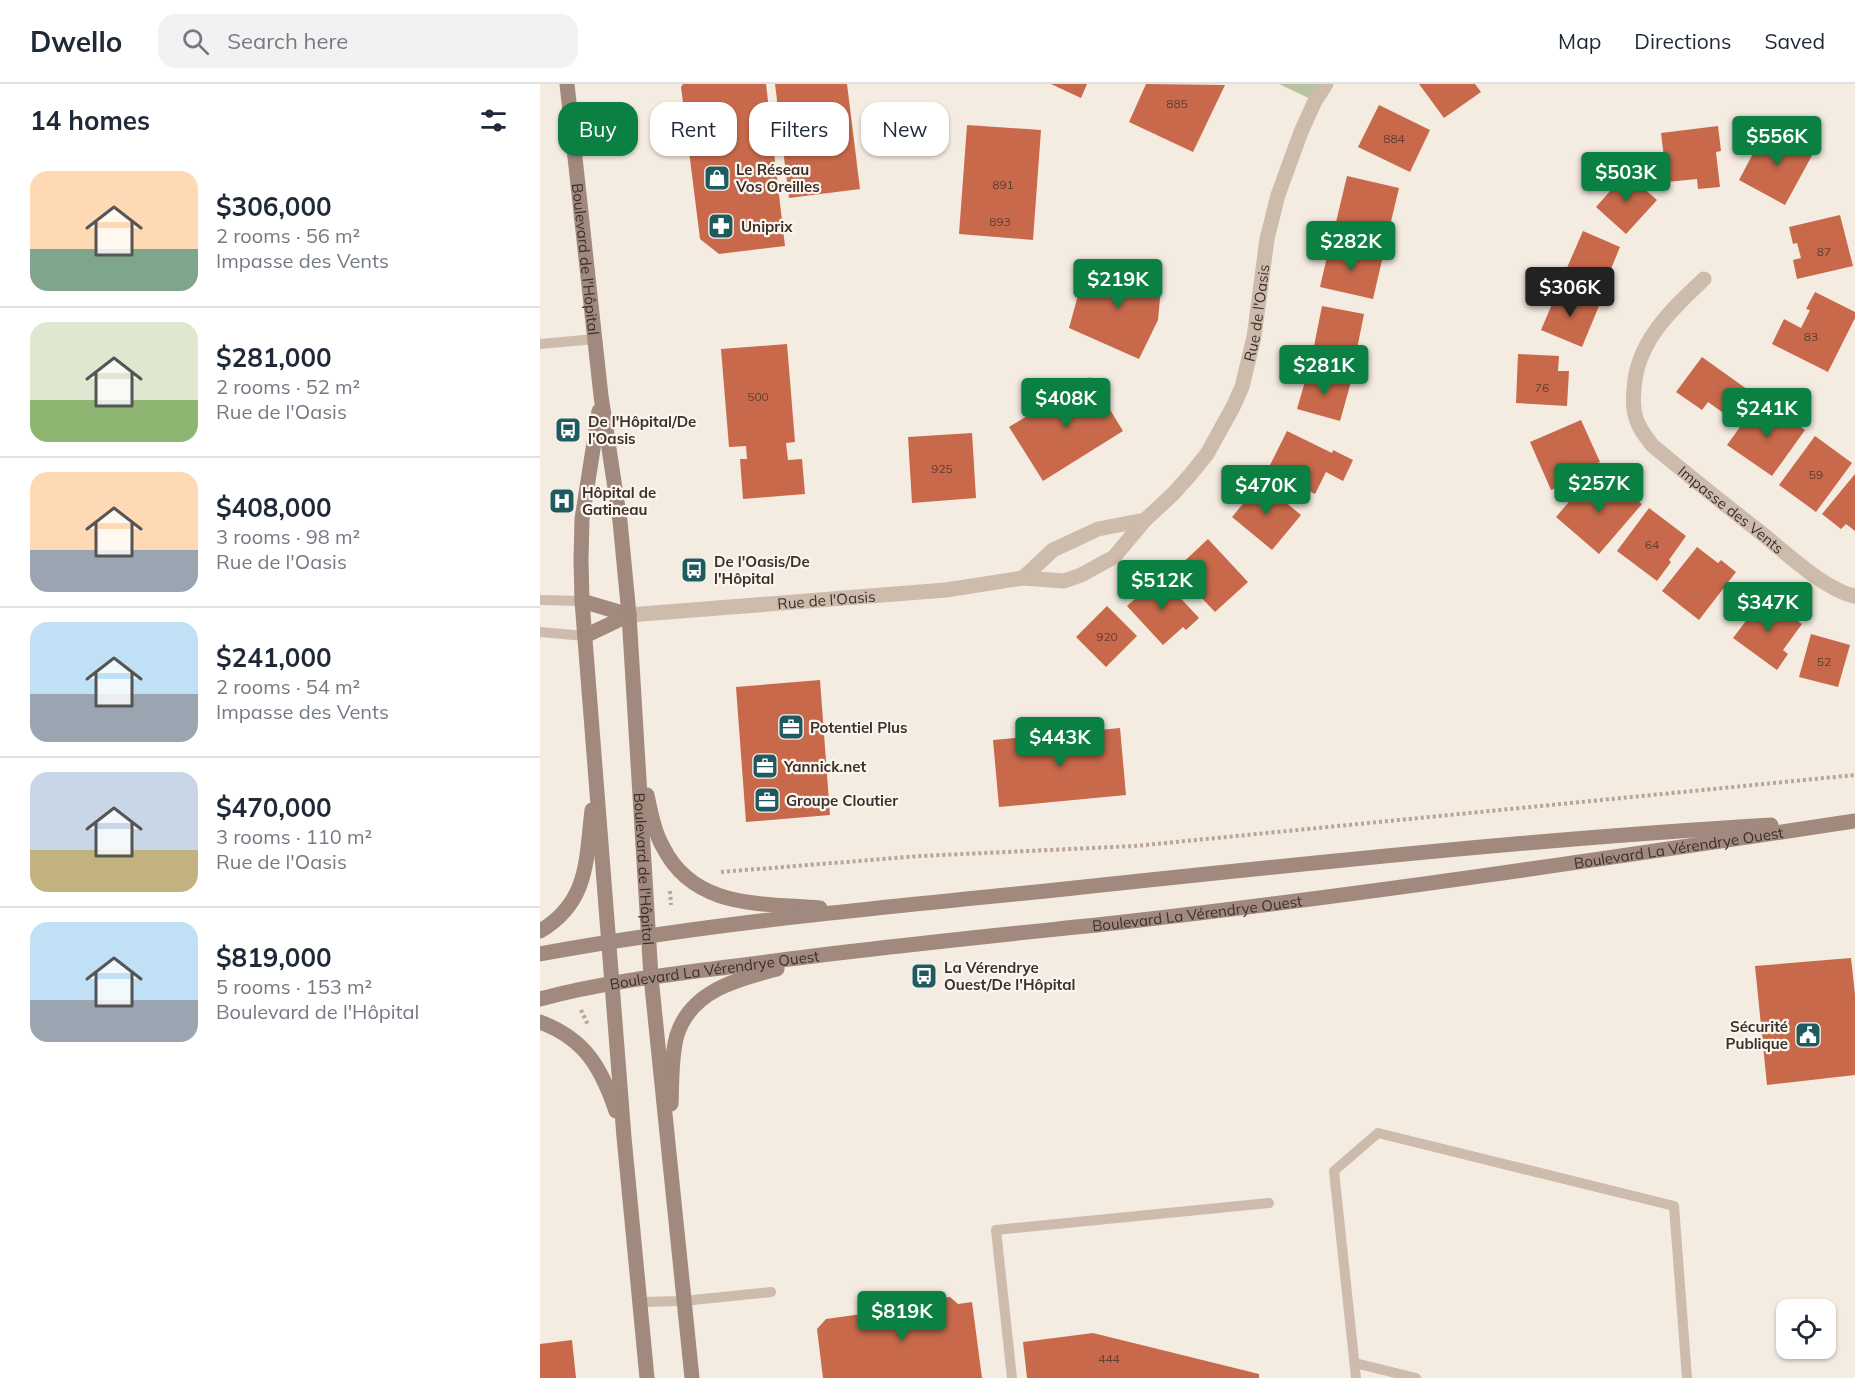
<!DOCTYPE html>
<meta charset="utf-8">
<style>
:root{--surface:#fff;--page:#f2f2f3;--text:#1f2937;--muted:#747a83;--line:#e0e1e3;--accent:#0b8043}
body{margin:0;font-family:Mulish,sans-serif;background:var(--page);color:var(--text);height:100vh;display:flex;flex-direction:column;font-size:22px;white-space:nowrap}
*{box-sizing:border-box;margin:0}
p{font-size:20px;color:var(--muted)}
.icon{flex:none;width:33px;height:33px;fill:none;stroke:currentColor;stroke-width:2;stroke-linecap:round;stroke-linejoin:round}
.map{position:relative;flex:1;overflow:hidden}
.side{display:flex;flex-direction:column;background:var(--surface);width:540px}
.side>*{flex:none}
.hud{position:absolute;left:18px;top:18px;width:570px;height:54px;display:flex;gap:12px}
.tools{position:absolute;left:1236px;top:1215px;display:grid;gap:12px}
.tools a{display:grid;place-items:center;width:60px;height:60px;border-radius:12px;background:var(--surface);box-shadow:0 2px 4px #0004;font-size:30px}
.price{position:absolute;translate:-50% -51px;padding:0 14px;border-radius:6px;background:var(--accent);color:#fff;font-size:20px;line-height:39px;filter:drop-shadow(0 2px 3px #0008)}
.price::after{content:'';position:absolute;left:50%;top:36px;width:18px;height:14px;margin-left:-9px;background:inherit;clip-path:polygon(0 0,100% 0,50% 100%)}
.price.current{background:#222;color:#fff}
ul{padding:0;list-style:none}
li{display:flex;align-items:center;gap:18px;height:150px;padding:0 30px}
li+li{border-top:2px solid var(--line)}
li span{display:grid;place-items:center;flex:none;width:168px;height:120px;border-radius:18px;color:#555}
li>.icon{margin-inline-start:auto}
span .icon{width:72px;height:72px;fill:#fffc;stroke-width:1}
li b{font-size:26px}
h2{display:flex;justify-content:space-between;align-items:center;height:72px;padding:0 30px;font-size:26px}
.chip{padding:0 21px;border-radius:18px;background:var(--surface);box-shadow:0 2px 4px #0004;font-size:21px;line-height:54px}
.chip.current{background:var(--accent);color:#fff}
header{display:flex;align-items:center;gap:36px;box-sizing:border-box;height:84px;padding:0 30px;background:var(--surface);border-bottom:2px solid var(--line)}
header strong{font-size:28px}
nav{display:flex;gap:33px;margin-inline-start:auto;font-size:21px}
.search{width:420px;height:54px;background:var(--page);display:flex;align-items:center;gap:15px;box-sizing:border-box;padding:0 21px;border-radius:18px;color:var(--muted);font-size:22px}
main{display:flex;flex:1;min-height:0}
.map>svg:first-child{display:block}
</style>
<header>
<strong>Dwello</strong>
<div class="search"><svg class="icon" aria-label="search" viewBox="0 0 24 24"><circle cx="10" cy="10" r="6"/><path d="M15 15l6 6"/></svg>Search here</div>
<nav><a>Map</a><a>Directions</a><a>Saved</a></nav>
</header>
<main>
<section class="side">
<h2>14 homes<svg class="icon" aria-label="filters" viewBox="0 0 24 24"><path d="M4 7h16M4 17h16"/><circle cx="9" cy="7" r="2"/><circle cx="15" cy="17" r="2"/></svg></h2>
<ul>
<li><span style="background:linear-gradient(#ffd9b3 65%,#7fa58c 0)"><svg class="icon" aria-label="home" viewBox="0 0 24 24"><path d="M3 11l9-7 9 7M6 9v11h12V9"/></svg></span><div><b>$306,000</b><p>2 rooms · 56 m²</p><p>Impasse des Vents</p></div></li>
<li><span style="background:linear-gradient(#dfe7d0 65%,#8fb573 0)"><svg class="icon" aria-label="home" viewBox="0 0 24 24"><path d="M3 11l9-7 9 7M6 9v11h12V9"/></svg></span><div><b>$281,000</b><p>2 rooms · 52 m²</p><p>Rue de l'Oasis</p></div></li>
<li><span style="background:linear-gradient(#ffd9b3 65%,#9aa5b1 0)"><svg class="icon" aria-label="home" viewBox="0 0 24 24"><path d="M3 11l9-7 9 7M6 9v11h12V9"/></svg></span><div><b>$408,000</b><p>3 rooms · 98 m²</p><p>Rue de l'Oasis</p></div></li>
<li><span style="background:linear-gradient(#bfe0f5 60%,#9aa5b1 0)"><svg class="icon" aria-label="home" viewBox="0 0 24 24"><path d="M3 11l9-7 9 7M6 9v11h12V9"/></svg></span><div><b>$241,000</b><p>2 rooms · 54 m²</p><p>Impasse des Vents</p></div></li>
<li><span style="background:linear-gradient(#c9d6e8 65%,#c2b280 0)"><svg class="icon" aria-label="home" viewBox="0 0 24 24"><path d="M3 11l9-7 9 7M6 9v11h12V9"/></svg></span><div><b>$470,000</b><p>3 rooms · 110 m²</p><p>Rue de l'Oasis</p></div></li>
<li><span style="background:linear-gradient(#bfe0f5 65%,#9aa5b1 0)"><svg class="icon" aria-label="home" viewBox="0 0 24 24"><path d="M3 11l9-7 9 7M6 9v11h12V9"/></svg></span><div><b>$819,000</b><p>5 rooms · 153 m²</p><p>Boulevard de l'Hôpital</p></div></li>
</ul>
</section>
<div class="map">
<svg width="1315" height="1294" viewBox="0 0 1315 1294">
<rect width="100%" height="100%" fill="#f4ebe1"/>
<!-- green -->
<path fill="#b8c4a0" d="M739,0H786L775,17Z"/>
<!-- building -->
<g fill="#c8694b">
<path d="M143,0H226L245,162L179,170L160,155L141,3Z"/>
<path d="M235,0H307L320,105L249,114Z"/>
<path d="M511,0H547L541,14Z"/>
<path d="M606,0L685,1L653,68L589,38Z"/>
<path d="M879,0H935L941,8L904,34Z"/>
<path d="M839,21L890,46L870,88L818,63Z"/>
<path d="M427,41L501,46L493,156L419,150Z"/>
<path d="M1178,42L1181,67L1176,68L1180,103L1158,105L1157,95L1127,98L1121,49Z"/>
<path d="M1225,47L1250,61L1254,55L1275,66L1245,121L1199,96Z"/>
<path d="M1086,89L1117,116L1086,150L1056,123Z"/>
<path d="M807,92L859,104L848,150L796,138Z"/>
<path d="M1300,131L1313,182L1257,195L1253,176L1261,174L1257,159L1253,160L1249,143Z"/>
<path d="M1043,147L1080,163L1061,209L1023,193Z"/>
<path d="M790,160L843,172L833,215L780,203Z"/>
<path d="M545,186L622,193L618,236L599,275L529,244Z"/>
<path d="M1018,206L1059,222L1042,263L1001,246Z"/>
<path d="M1275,208L1315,228V234L1288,288L1232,260L1244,235L1261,244L1270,226L1266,225Z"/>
<path d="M782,222L824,230L816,270L774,262Z"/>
<path d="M247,260L255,358L246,359L248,376L262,375L265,410L203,415L200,375H207L206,362L189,363L181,265Z"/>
<path d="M978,270L1019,272L1018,287H1029L1027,322L976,319Z"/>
<path d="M1162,273L1211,308L1192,335L1168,318L1162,326L1136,308Z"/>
<path d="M768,287L811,298L800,337L757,325Z"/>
<path d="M550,293L583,347L503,397L469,343Z"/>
<path d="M1226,318L1265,346L1232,392L1187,361L1205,336L1210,340Z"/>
<path d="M1041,336L1060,378L1029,392L1031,397L1011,406L990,358Z"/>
<path d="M747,347L792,369L793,366L813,376L803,397L786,388L775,410L727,387Z"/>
<path d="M432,349L436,414L372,419L368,353Z"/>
<path d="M1275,352L1312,379L1276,428L1239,401Z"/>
<path d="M1315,390V447L1306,440L1301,445L1282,430Z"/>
<path d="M1059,392L1071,403L1069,405L1077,412L1083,404L1102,420L1059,470L1016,433L1033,413L1038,417Z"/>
<path d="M721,398L761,431L732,466L692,433Z"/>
<path d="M1109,424L1146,452L1129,476L1131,478L1117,497L1077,467Z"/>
<path d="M668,455L708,498L675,528L635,486Z"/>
<path d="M1157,463L1178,479L1181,476L1196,488L1159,536L1122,507Z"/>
<path d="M620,492L659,534L646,546L643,543L623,561L587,522Z"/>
<path d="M1224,513L1262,540L1243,566L1248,570L1237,586L1193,554Z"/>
<path d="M567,522L597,552L566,583L536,553Z"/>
<path d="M1271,550L1310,561L1298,603L1259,593Z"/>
<path d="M280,596L290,731L206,738L196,603Z"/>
<path d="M580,644L586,711L459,723L453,656Z"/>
<path d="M1311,874L1315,911V991L1227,1001L1215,882Z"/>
<path d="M410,1213L418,1220L432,1218L442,1294H283L277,1245L286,1235L322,1230L329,1222Z"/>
<path d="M553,1249L719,1290V1294H487L483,1258Z"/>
<path d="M32,1256L36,1294H0V1260Z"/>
</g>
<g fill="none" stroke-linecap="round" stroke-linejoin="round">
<!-- path -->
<g stroke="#b9a596" stroke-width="4" stroke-dasharray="3 3" stroke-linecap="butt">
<path d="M181,788L380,772L595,762L1315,691"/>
<path d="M130,807L131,821"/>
<path d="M41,926L48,941"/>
</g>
<!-- lane -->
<g stroke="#cdbbac" stroke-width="10">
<path d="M0,260L55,255"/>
<path d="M0,516L42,517"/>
<path d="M0,548L45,552"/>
<path d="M100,1218L143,1217L231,1208"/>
<path d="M815,1279L876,1294"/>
<path d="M472,1294L456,1146L729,1119"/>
<path d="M816,1294L794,1087L838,1049L1134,1122L1147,1294"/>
</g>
<!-- street -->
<g stroke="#cdbbac" stroke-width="15">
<path id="s1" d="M1164,195C1131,226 1096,258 1094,306C1093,315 1093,325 1096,334C1099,345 1106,353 1113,362C1148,391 1184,420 1220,448C1244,467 1286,507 1315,512"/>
<path d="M483,494L513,466L558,445L605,436"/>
<path id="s2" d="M89,531L406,506L483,494L524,497L541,491L574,473L605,436L633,410L650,391L667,370L693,323L702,303L714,253L727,155L738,111L761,48L775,17L786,0"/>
</g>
<!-- secondary -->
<g stroke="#a18a7d" stroke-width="15">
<path id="s3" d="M27,0L61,312L80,437L89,531L111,893L152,1294"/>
<path d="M59,327L42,435L41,476L42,517L84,1053L107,1294"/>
<path d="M42,517L89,531"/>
<path d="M45,552L89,531"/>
<path d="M107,711C111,729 114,747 123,763C154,825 221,819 280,824"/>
<path d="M0,847C49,818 46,776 52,726"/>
<path d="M0,870C173,838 349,823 525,805C760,780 995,755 1231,741"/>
<path id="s4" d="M0,915C67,897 135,890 204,881C327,864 451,852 575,839C822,811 1069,774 1315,737"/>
<path d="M0,938C45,955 61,983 76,1027"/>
<path d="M131,1020C132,998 131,972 137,951C151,907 197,895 237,885"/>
</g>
</g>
<!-- icons -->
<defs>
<g id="shop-square" transform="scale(1.35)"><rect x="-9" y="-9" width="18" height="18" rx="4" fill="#1f5a5e" stroke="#fbf5ee"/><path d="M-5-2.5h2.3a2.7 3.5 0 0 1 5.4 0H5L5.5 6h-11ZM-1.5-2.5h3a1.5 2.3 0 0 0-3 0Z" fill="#fff"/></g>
<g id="pharmacy-square" transform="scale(1.35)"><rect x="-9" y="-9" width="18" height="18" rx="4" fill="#1f5a5e" stroke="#fbf5ee"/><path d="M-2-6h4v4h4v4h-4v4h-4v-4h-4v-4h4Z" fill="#fff"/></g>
<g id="bus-square" transform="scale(1.35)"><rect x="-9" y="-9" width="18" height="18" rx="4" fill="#1f5a5e" stroke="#fbf5ee"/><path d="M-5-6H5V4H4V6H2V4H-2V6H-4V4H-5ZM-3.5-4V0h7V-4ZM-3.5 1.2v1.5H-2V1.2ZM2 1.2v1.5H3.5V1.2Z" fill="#fff"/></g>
<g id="hospital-square" transform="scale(1.35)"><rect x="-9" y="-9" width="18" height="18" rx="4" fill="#1f5a5e" stroke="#fbf5ee"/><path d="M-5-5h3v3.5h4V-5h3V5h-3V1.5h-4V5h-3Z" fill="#fff"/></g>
<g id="office-square" transform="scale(1.35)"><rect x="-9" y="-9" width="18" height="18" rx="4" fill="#1f5a5e" stroke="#fbf5ee"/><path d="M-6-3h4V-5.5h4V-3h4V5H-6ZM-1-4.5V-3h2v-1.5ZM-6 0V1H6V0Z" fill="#fff"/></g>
<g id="civic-square" transform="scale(1.35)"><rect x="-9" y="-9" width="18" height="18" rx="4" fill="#1f5a5e" stroke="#fbf5ee"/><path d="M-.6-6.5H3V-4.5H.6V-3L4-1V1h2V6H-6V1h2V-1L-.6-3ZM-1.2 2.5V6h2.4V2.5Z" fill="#fff"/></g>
</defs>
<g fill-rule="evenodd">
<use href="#shop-square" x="177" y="94"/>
<use href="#pharmacy-square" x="181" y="142"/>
<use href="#bus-square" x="28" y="346"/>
<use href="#hospital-square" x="22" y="417"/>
<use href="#bus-square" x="154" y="486"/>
<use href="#office-square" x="251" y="643"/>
<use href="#office-square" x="225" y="682"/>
<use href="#office-square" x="227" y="716"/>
<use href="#bus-square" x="384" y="892"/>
<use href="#civic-square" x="1268" y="951"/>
</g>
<g text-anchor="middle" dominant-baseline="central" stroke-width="4.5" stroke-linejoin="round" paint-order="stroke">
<!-- number labels -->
<g font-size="12" fill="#5e3e33">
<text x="637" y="19">885</text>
<text x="854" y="54">884</text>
<text x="463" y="100">891</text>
<text x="460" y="137">893</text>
<text x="1284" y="167">87</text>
<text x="1271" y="252">83</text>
<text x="1002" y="303">76</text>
<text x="218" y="312">500</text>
<text x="402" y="384">925</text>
<text x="1276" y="390">59</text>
<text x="1112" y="460">64</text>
<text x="567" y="552">920</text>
<text x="1284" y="577">52</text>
<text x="569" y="1274">444</text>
</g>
<!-- poi labels -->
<g font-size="15" font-weight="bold" fill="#3b302b" stroke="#fbf5ee" text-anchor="start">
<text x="196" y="85">Le Réseau<tspan x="196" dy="17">Vos Oreilles</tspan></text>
<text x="201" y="142">Uniprix</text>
<text x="48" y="337">De l'Hôpital/De<tspan x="48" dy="17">l'Oasis</tspan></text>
<text x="42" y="408">Hôpital de<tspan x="42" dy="17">Gatineau</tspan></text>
<text x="174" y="477">De l'Oasis/De<tspan x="174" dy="17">l'Hôpital</tspan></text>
<text x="270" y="643">Potentiel Plus</text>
<text x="244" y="682">Yannick.net</text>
<text x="246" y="716">Groupe Cloutier</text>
<text x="404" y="883">La Vérendrye<tspan x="404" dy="17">Ouest/De l'Hôpital</tspan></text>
<text x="1248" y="942" text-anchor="end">Sécurité<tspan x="1248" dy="17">Publique</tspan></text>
</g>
<!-- street labels -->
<g font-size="15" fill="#3b302b" stroke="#fbf5ee">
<text stroke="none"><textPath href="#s3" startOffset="176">Boulevard de l'Hôpital</textPath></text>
<text stroke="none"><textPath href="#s2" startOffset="783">Rue de l'Oasis</textPath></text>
<text stroke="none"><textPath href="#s1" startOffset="297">Impasse des Vents</textPath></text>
<text stroke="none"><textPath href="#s2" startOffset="198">Rue de l'Oasis</textPath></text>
<text stroke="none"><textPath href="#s4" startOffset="1149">Boulevard La Vérendrye Ouest</textPath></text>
<text stroke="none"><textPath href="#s3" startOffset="789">Boulevard de l'Hôpital</textPath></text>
<text stroke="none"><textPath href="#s4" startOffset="663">Boulevard La Vérendrye Ouest</textPath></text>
<text stroke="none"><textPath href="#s4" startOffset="177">Boulevard La Vérendrye Ouest</textPath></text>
</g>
</g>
</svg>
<div class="tools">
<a><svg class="icon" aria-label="locate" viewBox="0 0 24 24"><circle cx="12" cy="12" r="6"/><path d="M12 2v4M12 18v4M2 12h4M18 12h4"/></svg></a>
</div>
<b class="price" style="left:1237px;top:83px">$556K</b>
<b class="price" style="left:1086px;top:119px">$503K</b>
<b class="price" style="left:811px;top:188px">$282K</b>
<b class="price" style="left:578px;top:226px">$219K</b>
<b class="price current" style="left:1030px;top:234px">$306K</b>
<b class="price" style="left:784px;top:312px">$281K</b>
<b class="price" style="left:526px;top:345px">$408K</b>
<b class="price" style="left:1227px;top:355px">$241K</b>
<b class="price" style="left:1059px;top:430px">$257K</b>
<b class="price" style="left:726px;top:432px">$470K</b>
<b class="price" style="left:622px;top:527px">$512K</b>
<b class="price" style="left:1228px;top:549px">$347K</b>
<b class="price" style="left:520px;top:684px">$443K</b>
<b class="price" style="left:362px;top:1258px">$819K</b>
<div class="hud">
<a class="chip current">Buy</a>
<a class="chip">Rent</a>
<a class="chip">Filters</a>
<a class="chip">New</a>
</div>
</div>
</main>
